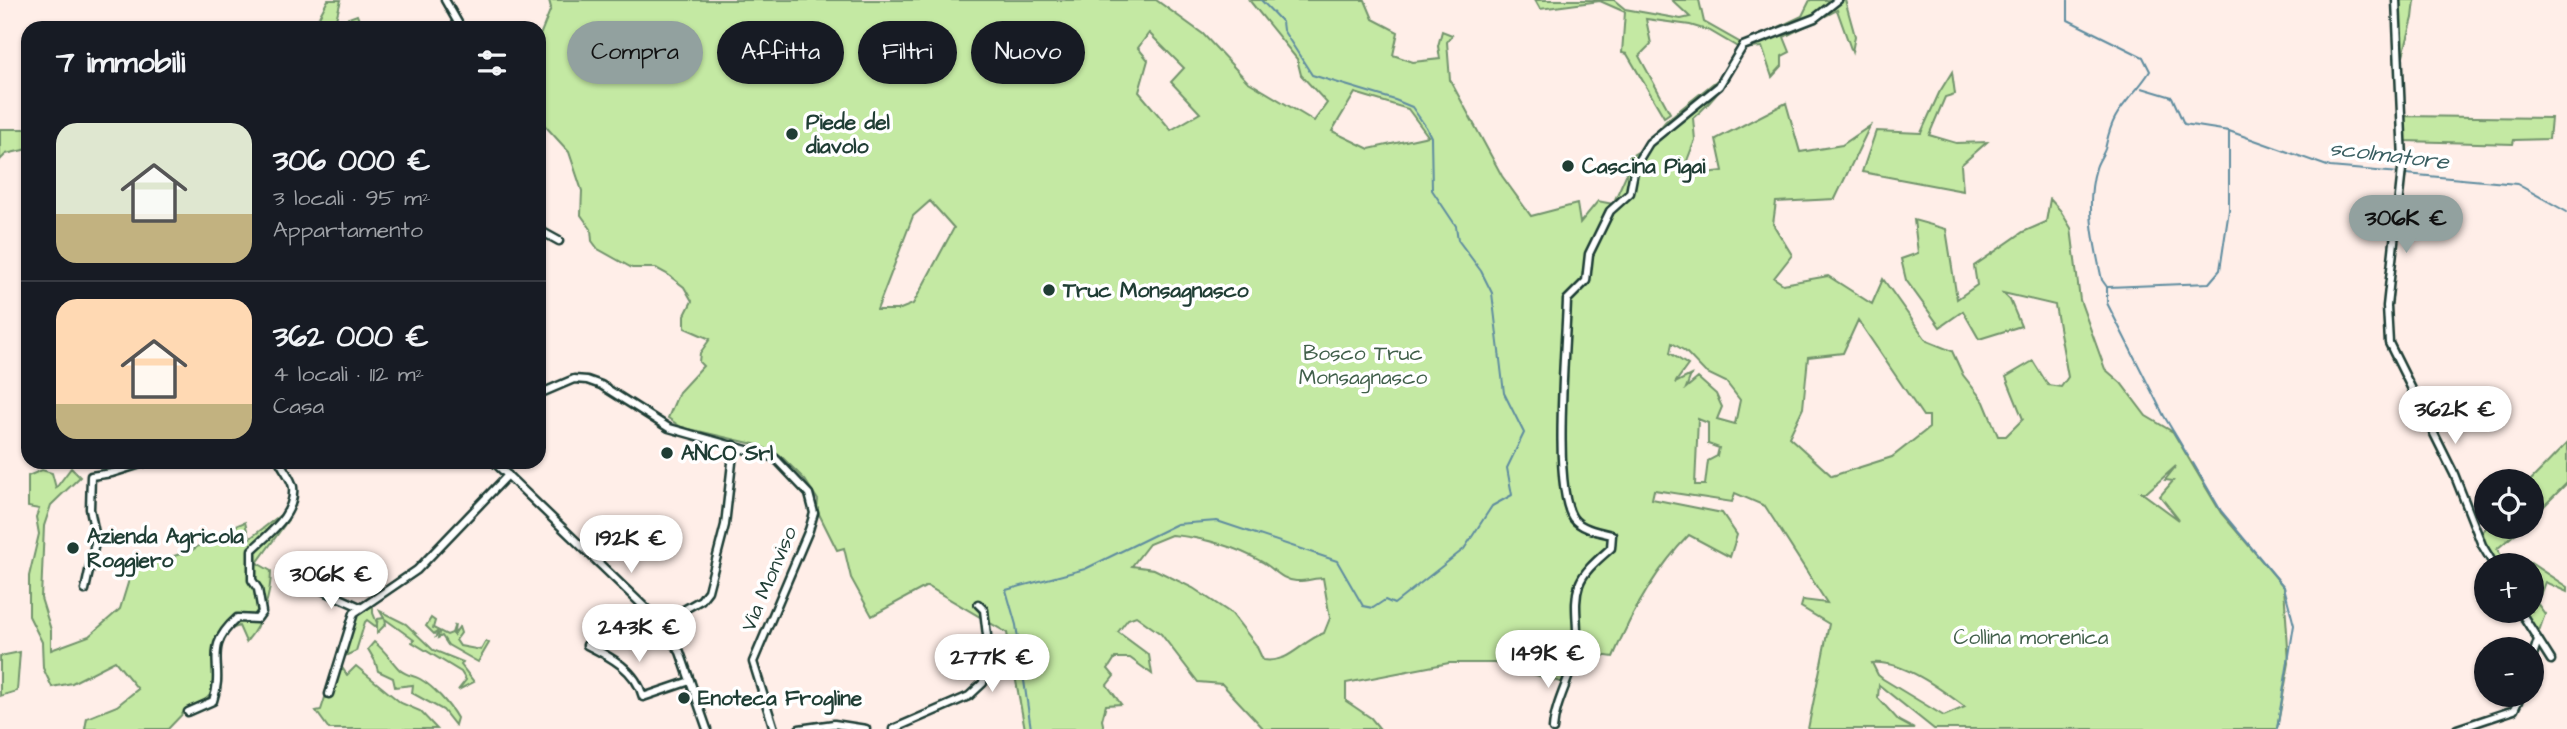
<!DOCTYPE html>
<html lang="it">
<meta charset="utf-8">
<style>
:root{--surface:#171b24;--page:#242831;--text:#f1f3f6;--muted:#9ea1a6;--line:#363941;--accent:#92a19f}
body{margin:0;font-family:"Architects Daughter",sans-serif;background:var(--page);color:var(--text);height:100vh;display:flex;flex-direction:column;font-size:26px;white-space:nowrap}
*{box-sizing:border-box;margin:0}
p{font-size:23px;color:var(--muted)}
.icon{flex:none;width:38px;height:38px;fill:none;stroke:currentColor;stroke-width:2;stroke-linecap:round;stroke-linejoin:round}
.map{position:relative;flex:1;overflow:hidden}
.sheet{position:absolute;left:21px;top:21px;width:525px;height:448px;display:flex;flex-direction:column;background:var(--surface);border-radius:21px;box-shadow:0 2px 5px #0004}
.sheet>*{flex:none}
.guide{position:absolute;left:567px;top:21px;width:665px;height:63px;display:flex;gap:14px}
.fabs{position:absolute;left:2474px;top:469px;display:grid;gap:14px}
.fabs a{display:grid;place-items:center;width:70px;height:70px;border-radius:50%;background:var(--surface);box-shadow:0 2px 5px #0004;font-size:35px}
.price{position:absolute;translate:-50% -60px;padding:0 16px;border-radius:24px;background:#fff;color:#222;font-size:23px;line-height:46px;filter:drop-shadow(0 2px 4px #0008)}
.price::after{content:'';position:absolute;left:50%;top:42px;width:21px;height:16px;margin-left:-10px;background:inherit;clip-path:polygon(0 0,100% 0,50% 100%)}
.price.current{background:var(--accent);color:#111}
ul{padding:0;list-style:none}
li{display:flex;align-items:center;gap:21px;height:175px;padding:0 35px}
li+li{border-top:2px solid var(--line)}
li span{display:grid;place-items:center;flex:none;width:196px;height:140px;border-radius:21px;color:#555}
li>.icon{margin-inline-start:auto}
span .icon{width:84px;height:84px;fill:#fffc;stroke-width:1}
li b{font-size:30px}
h2{display:flex;justify-content:space-between;align-items:center;height:84px;padding:0 35px;font-size:30px}
.tag{padding:0 24px;border-radius:32px;background:var(--surface);box-shadow:0 2px 5px #0004;font-size:24px;line-height:63px}
.tag.current{background:var(--accent);color:#111}
.map>svg:first-child{display:block}
</style>
<div class="map">
<svg width="2567" height="729" viewBox="0 0 2567 729">
<rect width="100%" height="100%" fill="#ffeee8"/>
<filter id="ink" filterUnits="userSpaceOnUse"><feTurbulence type="fractalNoise" baseFrequency=".0143" numOctaves="2"/><feDisplacementMap in="SourceGraphic" scale="14" xChannelSelector="R" yChannelSelector="G"/><feConvolveMatrix kernelMatrix="1 2 1 2 8 2 1 2 1" color-interpolation-filters="sRGB"/></filter>
<g filter="url(#ink)">
<!-- green -->
<g fill="#c4e9a3" stroke="#72936c" stroke-width="2" fill-rule="evenodd">
<path d="M328,0H341L335,23L357,15L362,28H313Z"/>
<path d="M549,0H1156L1203,34L1247,81L1314,121L1327,103L1301,75L1297,59L1249,0H1365L1373,19L1398,32L1393,55L1413,62L1440,59L1438,46L1442,31L1452,35L1447,42L1450,80L1502,176L1531,216L1577,204L1580,223L1598,201L1613,204L1626,175L1627,158L1640,151L1666,121L1721,77L1735,51L1741,53C1729,79 1716,99 1693,118L1695,140L1681,176L1723,171L1716,139L1786,103L1800,152L1842,145L1870,126L1835,199L1776,202L1773,224L1792,255L1774,278L1783,284L1828,276L1872,304L1883,279L1927,341L1952,351L1963,375L1984,402L1998,436H2006L2023,419L2006,377L2033,361L2048,385L2061,387L2068,377L2055,305L2003,293L2010,300L2021,326L1979,339L1963,311L1940,327L1906,280L1901,259L1918,253L1914,220L1946,229L1957,299L1977,285L1974,266L2023,232L2046,222L2050,199L2060,210L2071,228L2080,300L2105,369L2121,383L2146,416L2173,432L2221,513L2284,587L2289,663L2277,729H1934L1879,685L1878,698L1899,721L1914,729H1808L1829,624L1801,607L1803,600L1827,603L1765,506L1735,493L1732,502L1654,490L1652,499L1722,513L1737,535L1730,557L1689,535C1656,569 1631,614 1613,657L1579,652L1567,684L1494,663H1449L1346,683V701L1371,718L1380,729H1264L1222,684L1198,682L1161,634L1136,616L1128,619L1118,632L1149,655L1152,674L1130,658H1115L1108,669L1114,676L1107,685L1121,704L1106,705L1102,720L1104,729H1025L1007,633L927,586L872,616L851,578L844,548L837,550L817,510L818,500L805,480L782,457L758,445L681,427L668,418L679,392L703,366L699,362L700,353L710,339L685,328V315L692,301L684,287L667,274L656,268H632L598,249L592,241L591,229L581,215L582,191L569,152L539,119V38L551,8ZM1149,33L1184,68L1171,82L1200,113L1171,130L1139,92L1148,60L1138,48ZM1355,93L1408,109L1428,136L1369,149L1332,131ZM930,201L954,228L913,304L898,310H877L913,216ZM1858,320L1923,416H1929V428L1892,457L1832,476L1789,437L1803,408L1808,357L1843,353ZM1672,343L1685,351L1705,372L1726,382L1740,400L1735,424L1717,419L1722,407L1716,394L1698,378L1686,388L1691,375L1675,383L1688,365L1670,353ZM1698,419L1708,423V444L1719,448L1717,456L1708,461L1705,485H1695ZM2176,466L2165,480L2173,481L2160,496L2179,520L2141,492H2147ZM1171,535C1202,537 1237,547 1264,563C1275,570 1282,580 1296,581C1304,582 1315,578 1323,578L1330,618L1324,633C1301,641 1290,664 1263,660L1256,645L1232,614L1193,588L1154,569L1132,566L1149,544ZM1872,663C1902,660 1941,689 1965,707L1944,716L1883,679L1878,675Z"/>
<path d="M1535,0H1614L1625,9L1681,19L1690,17L1672,0H1699L1704,22L1743,44L1802,16L1810,0H1845L1855,36L1852,52L1837,10L1784,37L1790,52L1782,56V66L1772,77L1762,47L1741,49L1710,31L1690,25L1646,19L1651,44L1639,56L1670,113L1664,117L1627,54L1622,53L1625,12L1600,1L1540,9Z"/>
<path d="M2398,0H2415L2413,18L2400,67Z"/>
<path d="M1952,72L1955,94L1945,97L1929,135L1956,143L1987,142L1961,165L1963,191L1862,172L1876,131L1921,133L1939,93Z"/>
<path d="M2403,116L2551,118L2549,139L2514,140L2513,144L2405,141Z"/>
<path d="M0,129H28V149L6,154L0,160Z"/>
<path d="M2567,443V483L2532,518L2530,481Z"/>
<path d="M71,468L80,477L51,505L44,526L41,598L51,630V650L89,636L120,609L132,570L192,550L223,531L245,522L249,539L283,513L288,520L257,563L271,571C271,595 262,624 246,642L239,626L229,630L215,659L212,693L201,704L190,706L168,729H85L87,718L117,706L138,689L115,661L72,683L52,687L43,668L42,642L29,616V576L39,534L36,517L39,509L28,507V476L42,470L52,473L56,488Z"/>
<path d="M2487,527H2523L2497,549L2507,565H2498L2484,543L2483,531Z"/>
<path d="M2523,558L2567,587V592L2545,582L2537,603L2545,614L2538,634L2525,611H2532V565H2514Z"/>
<path d="M373,603V613L377,623L378,619L384,618L380,611L406,624L433,650L463,662L461,665L474,682L458,690L466,680L461,672L412,642L414,640L385,619L386,624L377,633V625L375,626L367,620L365,622L356,651L343,657L355,614Z"/>
<path d="M431,618L435,621L433,628L447,635L452,633L455,624L453,636L459,627L461,633L456,640L460,646L481,650L486,641L489,643L478,662L448,645L442,636L438,638L439,633L436,636L437,632L434,634L426,626Z"/>
<path d="M374,642C385,650 391,661 400,670C407,676 413,675 420,679C434,687 449,704 457,718L455,725L443,710L412,693L413,685L395,687L393,678L378,671L375,661L368,649Z"/>
<path d="M20,652L17,691L0,696V656Z"/>
<path d="M337,660L347,675L356,666L401,703L420,711L437,729H329L316,711L321,710Z"/>
</g>
<g fill="none" stroke-linecap="round" stroke-linejoin="round">
<!-- stream -->
<g stroke="#5e8c9f" stroke-width="2">
<path d="M2068,0V20L2143,57L2150,71C2140,88 2124,101 2115,118C2109,129 2108,137 2105,149C2103,155 2098,161 2096,168C2085,205 2094,243 2102,280L2107,287V303L2164,416L2188,456"/>
<path d="M2142,88L2172,97L2184,124L2229,131L2330,167L2400,173"/>
<path d="M2406,174L2517,184L2567,212"/>
<path d="M2108,287L2209,283L2220,270L2229,210V132"/>
<path d="M2193,463L2221,511L2284,587L2294,625L2277,729"/>
<path d="M1031,729L1016,625L1006,590L1085,569L1177,524L1217,521L1337,561L1363,606L1373,608L1385,600L1394,604L1464,549L1492,506L1512,495L1507,468L1524,433L1504,393L1492,293L1481,271L1458,240L1456,226L1432,190L1431,137L1426,127L1412,107L1395,100L1312,75L1283,30L1282,22L1261,0"/>
</g>
<!-- minor casing -->
<g stroke="#1f3d34" stroke-width="11">
<g id="minor">
<path d="M445,0L461,28"/>
<path d="M2396,0L2403,160L2387,306L2389,343L2454,474L2482,545L2494,565"/>
<path d="M539,230L559,241"/>
<path d="M539,394L574,379L587,380L601,385L669,428L775,458L809,494L814,513L809,530L753,662L774,729"/>
<path d="M494,462L661,623L680,652L707,729"/>
<path d="M315,587L360,607"/>
<path d="M85,590L96,538L90,509L91,476L112,473L147,462"/>
<path d="M2520,611L2551,660"/>
<path d="M661,623L701,600L708,591L725,525L734,445"/>
<path d="M587,645C611,657 636,670 643,697L690,681"/>
<path d="M2532,658L2538,640"/>
<path d="M329,694L354,613L417,570L508,475"/>
<path d="M188,712L213,701C226,664 201,650 237,618L257,619L262,612L258,589L252,580V550C268,534 296,515 293,487C291,478 284,470 280,462"/>
<path d="M799,729L834,724L866,729"/>
<path d="M893,729L969,696L983,683L988,644L984,610L978,604"/>
<path d="M1553,729C1555,701 1572,677 1576,650C1580,629 1572,606 1579,585C1584,570 1600,558 1611,548L1612,535C1599,532 1581,529 1573,518C1552,487 1566,343 1567,300L1586,281L1589,254L1610,211L1630,193L1635,166L1649,143L1719,86L1743,46L1815,18L1838,0"/>
<path d="M2457,729L2514,710L2521,695"/>
</g>
</g>
<!-- minor -->
<use href="#minor" stroke="#fff" stroke-width="6"/>
</g>
</g>
<!-- markers -->
<g fill="#1f3d34" stroke="#fff" stroke-width="2.5">
<circle cx="792" cy="134" r="7"/>
<circle cx="1568" cy="166" r="7"/>
<circle cx="1049" cy="290" r="7"/>
<circle cx="667" cy="453" r="7"/>
<circle cx="73" cy="548" r="7"/>
<circle cx="684" cy="698" r="7"/>
</g>
<g text-anchor="middle" dominant-baseline="central" stroke-width="7" stroke-linejoin="round" paint-order="stroke">
<!-- poi labels -->
<g font-size="21" font-weight="bold" fill="#1f3d34" stroke="#fff" text-anchor="start">
<text x="806" y="122">Piede del<tspan x="806" dy="24">diavolo</tspan></text>
<text x="1582" y="166">Cascina Pigai</text>
<text x="1063" y="290">Truc Monsagnasco</text>
<text x="681" y="453">ANCO Srl</text>
<text x="87" y="536">Azienda Agricola<tspan x="87" dy="24">Roggiero</tspan></text>
<text x="698" y="698">Enoteca Frogline</text>
</g>
<!-- park labels -->
<g font-size="21" fill="#405f4a" stroke="#fff">
<text x="1363" y="353">Bosco Truc<tspan x="1363" dy="24">Monsagnasco</tspan></text>
<text x="2031" y="637">Collina morenica</text>
</g>
<!-- street labels -->
<g font-size="21" fill="#1f3d34" stroke="#fff">
<text transform="translate(769 579) rotate(-67)">Via Monviso</text>
</g>
<!-- water labels -->
<g font-size="23" font-style="italic" fill="#395e61" stroke="#fff">
<text transform="translate(2389 155) rotate(7)">scolmatore</text>
</g>
</g>
</svg>
<div class="fabs">
<a><svg class="icon" aria-label="locate" viewBox="0 0 24 24"><circle cx="12" cy="12" r="6"/><path d="M12 2v4M12 18v4M2 12h4M18 12h4"/></svg></a>
<a>+</a>
<a>−</a>
</div>
<b class="price current" style="left:2406px;top:255px">306K €</b>
<b class="price" style="left:2455px;top:446px">362K €</b>
<b class="price" style="left:631px;top:575px">192K €</b>
<b class="price" style="left:331px;top:611px">306K €</b>
<b class="price" style="left:639px;top:664px">243K €</b>
<b class="price" style="left:1548px;top:690px">149K €</b>
<b class="price" style="left:992px;top:694px">277K €</b>
<div class="guide">
<a class="tag current">Compra</a>
<a class="tag">Affitta</a>
<a class="tag">Filtri</a>
<a class="tag">Nuovo</a>
</div>
<section class="sheet">
<h2>7 immobili<svg class="icon" aria-label="filters" viewBox="0 0 24 24"><path d="M4 7h16M4 17h16"/><circle cx="9" cy="7" r="2"/><circle cx="15" cy="17" r="2"/></svg></h2>
<ul>
<li><span style="background:linear-gradient(#dfe7d0 65%,#c2b280 0)"><svg class="icon" aria-label="home" viewBox="0 0 24 24"><path d="M3 11l9-7 9 7M6 9v11h12V9"/></svg></span><div><b>306 000 €</b><p>3 locali · 95 m²</p><p>Appartamento</p></div></li>
<li><span style="background:linear-gradient(#ffd9b3 75%,#c2b280 0)"><svg class="icon" aria-label="home" viewBox="0 0 24 24"><path d="M3 11l9-7 9 7M6 9v11h12V9"/></svg></span><div><b>362 000 €</b><p>4 locali · 112 m²</p><p>Casa</p></div></li>
</ul>
</section>
</div>
